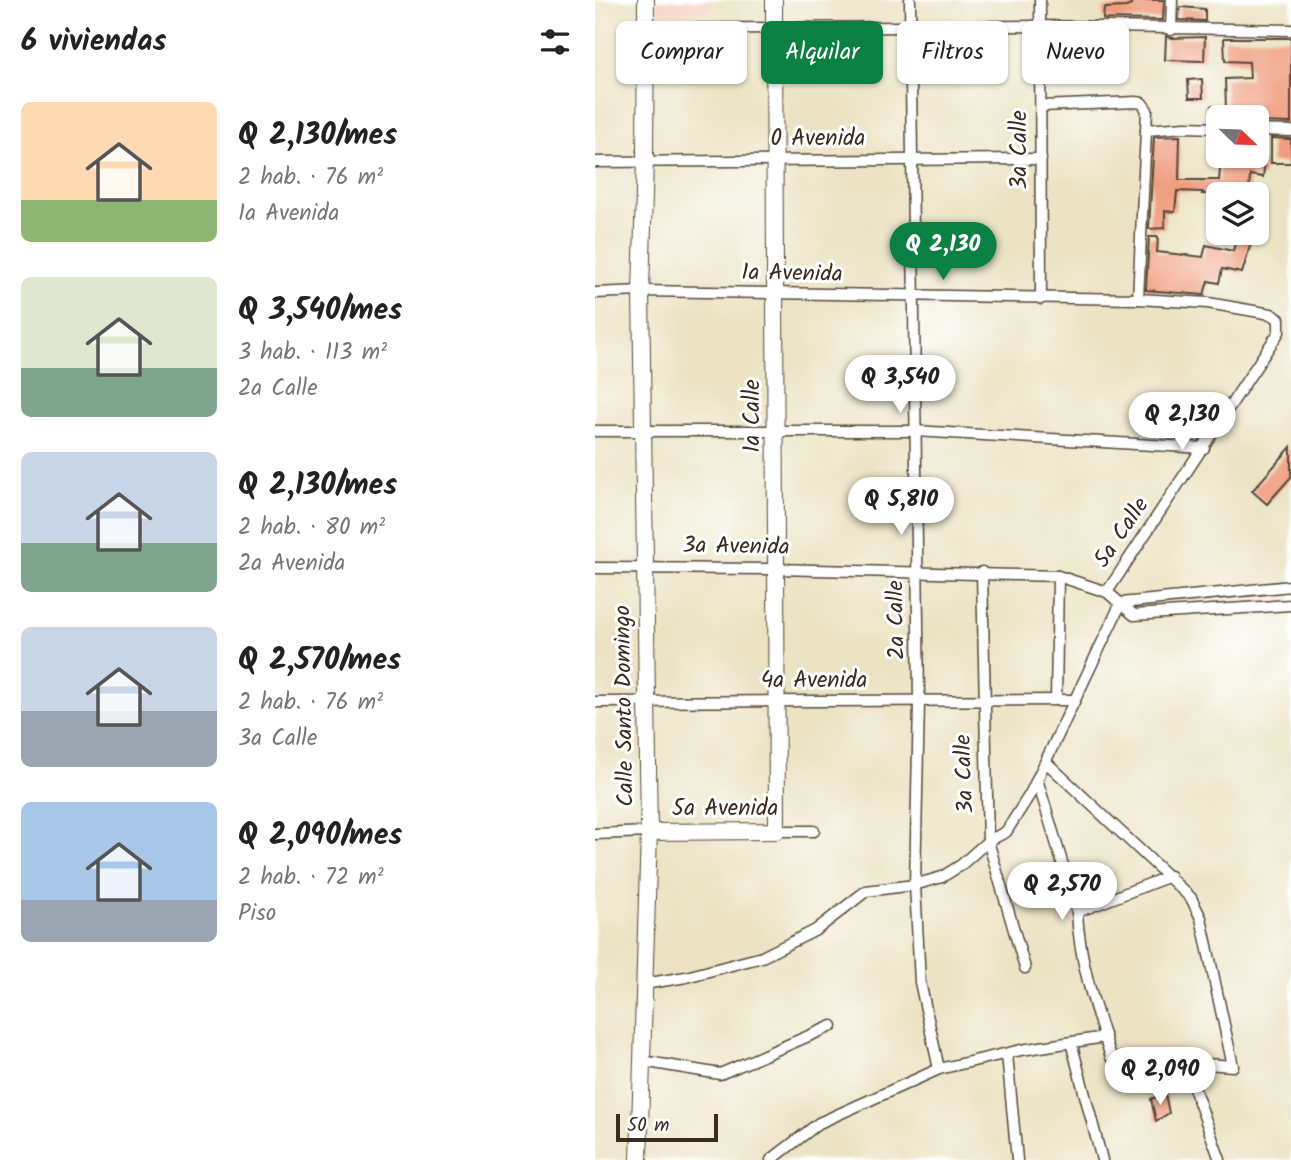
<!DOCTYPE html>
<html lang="es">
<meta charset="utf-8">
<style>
:root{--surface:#fff;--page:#f6f6f6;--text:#222;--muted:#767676;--accent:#0b8043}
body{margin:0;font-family:Kalam,sans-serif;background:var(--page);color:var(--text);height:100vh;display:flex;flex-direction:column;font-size:26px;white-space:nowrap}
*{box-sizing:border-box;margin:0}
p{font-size:23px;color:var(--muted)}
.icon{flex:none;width:38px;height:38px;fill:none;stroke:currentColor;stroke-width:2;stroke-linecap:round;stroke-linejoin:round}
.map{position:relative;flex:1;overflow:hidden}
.details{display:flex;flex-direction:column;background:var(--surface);width:595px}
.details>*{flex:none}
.top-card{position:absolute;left:21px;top:21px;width:569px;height:63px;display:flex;gap:14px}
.needle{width:46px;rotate:113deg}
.buttons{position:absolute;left:611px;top:105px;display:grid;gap:14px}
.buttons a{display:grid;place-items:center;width:63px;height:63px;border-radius:10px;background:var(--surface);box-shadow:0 2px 5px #0004;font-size:35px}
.scale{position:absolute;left:21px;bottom:18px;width:102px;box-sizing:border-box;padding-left:7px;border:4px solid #3b2a1e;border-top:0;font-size:19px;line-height:24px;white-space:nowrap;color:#3b2a1e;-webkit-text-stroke:5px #fff;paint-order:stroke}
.price{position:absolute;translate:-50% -60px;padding:0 16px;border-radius:24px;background:#fff;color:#222;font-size:23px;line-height:46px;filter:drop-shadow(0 2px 4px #0008)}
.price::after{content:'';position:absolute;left:50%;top:42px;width:21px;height:16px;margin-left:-10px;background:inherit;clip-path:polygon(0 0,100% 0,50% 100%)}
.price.selected{background:var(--accent);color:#fff}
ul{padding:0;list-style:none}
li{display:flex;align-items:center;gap:21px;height:175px;padding:0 21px}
li span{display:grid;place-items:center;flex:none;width:196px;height:140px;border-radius:10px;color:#555}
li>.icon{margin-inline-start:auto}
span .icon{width:84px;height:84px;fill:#fffc;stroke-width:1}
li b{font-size:30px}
h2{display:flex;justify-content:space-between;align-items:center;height:84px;padding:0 21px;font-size:30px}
.chip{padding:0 24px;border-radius:10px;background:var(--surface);box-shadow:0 2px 5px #0004;font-size:24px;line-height:63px}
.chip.selected{background:var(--accent);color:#fff}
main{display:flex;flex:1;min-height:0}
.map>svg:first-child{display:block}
</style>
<main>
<section class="details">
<h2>6 viviendas<svg class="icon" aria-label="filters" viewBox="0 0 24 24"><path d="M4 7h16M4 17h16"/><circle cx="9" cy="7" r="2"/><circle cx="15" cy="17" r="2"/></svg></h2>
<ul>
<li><span style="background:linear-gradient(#ffd9b3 70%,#8fb573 0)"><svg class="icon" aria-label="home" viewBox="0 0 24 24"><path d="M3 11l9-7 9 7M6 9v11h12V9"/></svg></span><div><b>Q 2,130/mes</b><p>2 hab. · 76 m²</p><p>1a Avenida</p></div></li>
<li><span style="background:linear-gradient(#dfe7d0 65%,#7fa58c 0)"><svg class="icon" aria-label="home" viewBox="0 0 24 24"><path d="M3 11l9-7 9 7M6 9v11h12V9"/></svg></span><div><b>Q 3,540/mes</b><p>3 hab. · 113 m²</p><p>2a Calle</p></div></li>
<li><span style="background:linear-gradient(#c9d6e8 65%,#7fa58c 0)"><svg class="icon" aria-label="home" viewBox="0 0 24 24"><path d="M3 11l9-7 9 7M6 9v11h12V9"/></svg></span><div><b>Q 2,130/mes</b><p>2 hab. · 80 m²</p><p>2a Avenida</p></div></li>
<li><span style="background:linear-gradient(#c9d6e8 60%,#9aa5b1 0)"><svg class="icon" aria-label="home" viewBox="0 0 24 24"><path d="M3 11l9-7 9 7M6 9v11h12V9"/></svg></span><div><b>Q 2,570/mes</b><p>2 hab. · 76 m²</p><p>3a Calle</p></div></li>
<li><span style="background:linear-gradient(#a9c7e8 70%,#9aa5b1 0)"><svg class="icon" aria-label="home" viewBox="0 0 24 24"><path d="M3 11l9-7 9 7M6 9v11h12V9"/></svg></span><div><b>Q 2,090/mes</b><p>2 hab. · 72 m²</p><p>Piso</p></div></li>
</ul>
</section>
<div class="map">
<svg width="696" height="1160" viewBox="0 0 696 1160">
<rect width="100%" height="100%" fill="#fff"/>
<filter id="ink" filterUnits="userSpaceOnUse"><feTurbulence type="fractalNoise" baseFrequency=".0143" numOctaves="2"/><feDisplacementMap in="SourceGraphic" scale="14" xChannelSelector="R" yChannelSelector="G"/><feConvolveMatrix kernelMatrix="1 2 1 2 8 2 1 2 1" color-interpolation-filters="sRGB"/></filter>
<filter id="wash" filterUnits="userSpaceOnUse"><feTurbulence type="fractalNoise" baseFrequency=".00686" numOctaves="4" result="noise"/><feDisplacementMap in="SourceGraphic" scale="28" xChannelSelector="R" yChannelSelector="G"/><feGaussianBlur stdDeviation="1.57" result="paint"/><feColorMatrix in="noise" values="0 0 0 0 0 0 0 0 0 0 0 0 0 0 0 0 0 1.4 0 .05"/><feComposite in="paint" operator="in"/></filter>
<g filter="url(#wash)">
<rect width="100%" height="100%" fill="#ebe3c3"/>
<!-- built -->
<path fill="#f5d2c2" d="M62,0H116V12L63,13Z"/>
<g id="blocks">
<!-- building -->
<g fill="#f09d7f">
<path d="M536,0H569L568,20L508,19L509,8L531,7L536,5Z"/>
<path d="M585,7L610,9V21L584,20Z"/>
<path d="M571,36L576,38L610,37L609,61L570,60Z"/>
<path d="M629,38H696V123L668,122V115L651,114V117H615L616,106L631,108L630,79L655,78L654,62L630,61Z"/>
<path d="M607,79L608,98H594L593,80Z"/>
<path d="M585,136L584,180H624L626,160L633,161V156H644L643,159L670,162L668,177L655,175L654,194H607L608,192L582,191L580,212L570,211V228L554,229L559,137Z"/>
<path d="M676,138L696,139V163H676Z"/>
<path d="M643,233H659L647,273L627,269L624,283L613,281L609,295L551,290L554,237H563L562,252L608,257L611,245L638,251Z"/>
<path d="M696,447V477L672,504L657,491Z"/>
<path d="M570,1094L574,1113L561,1121L556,1099Z"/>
</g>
</g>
</g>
<g filter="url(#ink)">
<use href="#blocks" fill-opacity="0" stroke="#554637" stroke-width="2"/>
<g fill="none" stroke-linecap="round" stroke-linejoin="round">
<!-- street casing -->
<g stroke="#554637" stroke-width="13">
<g id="street">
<path d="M315,0L324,702L320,885L325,982L344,1069"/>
<path d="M445,0L446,299"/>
<path d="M51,29L445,26L696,30"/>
<path d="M576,30L577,0"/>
<path d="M447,106L541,102L547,103L552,110L543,299"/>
<path d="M551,130L590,127L623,128"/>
<path d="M662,130L696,131"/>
<path d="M0,162L446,159"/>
<path d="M0,293L46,291L543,299L613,303L676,314L684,319V332L512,592"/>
<path d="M0,431H320L609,448"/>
<path d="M0,568L181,569L463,576L512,592L539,615L696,605"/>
<path d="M387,572L393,841L430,968"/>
<path d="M526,603L696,586"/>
<path d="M461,700L463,576"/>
<path d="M0,702L480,700"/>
<path d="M442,779L482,912C484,961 501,1011 516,1057L638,1066L606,918L596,898L451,762"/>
<path d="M182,831H219"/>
<path d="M0,834L54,832"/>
<path d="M482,912L575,876"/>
<path d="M49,984L91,977L167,957L221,930L271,891L319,885L347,877L366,865L393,841L411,832L435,794L526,603"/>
<path d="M476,1042L507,1160"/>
<path d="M412,1054L422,1160"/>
<path d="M47,1061L125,1074L237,1026"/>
<path d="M590,1063L625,1160"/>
<path d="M176,1160L224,1123L344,1069L426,1050L510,1037"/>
</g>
</g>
<!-- secondary casing -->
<g stroke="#554637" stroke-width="18">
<g id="secondary">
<path d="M54,832L182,831L179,0"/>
<path d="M44,1160L54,832L46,291L50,161L51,0"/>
</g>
</g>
<!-- street -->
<use href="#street" stroke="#fff" stroke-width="10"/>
<!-- secondary -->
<use href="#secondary" stroke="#fff" stroke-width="16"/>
</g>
</g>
<g text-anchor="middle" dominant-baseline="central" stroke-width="6" stroke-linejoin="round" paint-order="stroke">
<!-- street labels -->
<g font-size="23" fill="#3b2a1e" stroke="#fff">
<text x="223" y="139">0 Avenida</text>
<text transform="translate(425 150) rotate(-90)">3a Calle</text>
<text transform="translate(197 274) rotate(1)">1a Avenida</text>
<text transform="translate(158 416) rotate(-90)">1a Calle</text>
<text transform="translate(527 533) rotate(-56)">5a Calle</text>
<text transform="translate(141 547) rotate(1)">3a Avenida</text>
<text transform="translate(302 620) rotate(-91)">2a Calle</text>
<text x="219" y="681">4a Avenida</text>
<text transform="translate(30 706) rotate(-91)">Calle Santo Domingo</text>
<text transform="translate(370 774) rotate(-92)">3a Calle</text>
<text x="130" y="809">5a Avenida</text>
</g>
</g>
</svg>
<div class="buttons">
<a><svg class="needle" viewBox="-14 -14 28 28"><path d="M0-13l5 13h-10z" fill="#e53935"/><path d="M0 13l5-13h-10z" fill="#767676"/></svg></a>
<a><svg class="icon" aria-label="layers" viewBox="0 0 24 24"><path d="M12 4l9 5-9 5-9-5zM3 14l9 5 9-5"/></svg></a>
</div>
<div class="scale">50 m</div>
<b class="price selected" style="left:348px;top:282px">Q 2,130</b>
<b class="price" style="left:305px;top:415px">Q 3,540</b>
<b class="price" style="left:587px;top:452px">Q 2,130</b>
<b class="price" style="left:306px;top:537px">Q 5,810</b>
<b class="price" style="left:467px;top:922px">Q 2,570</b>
<b class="price" style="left:565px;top:1107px">Q 2,090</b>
<div class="top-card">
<a class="chip">Comprar</a>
<a class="chip selected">Alquilar</a>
<a class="chip">Filtros</a>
<a class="chip">Nuevo</a>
</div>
</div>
</main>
